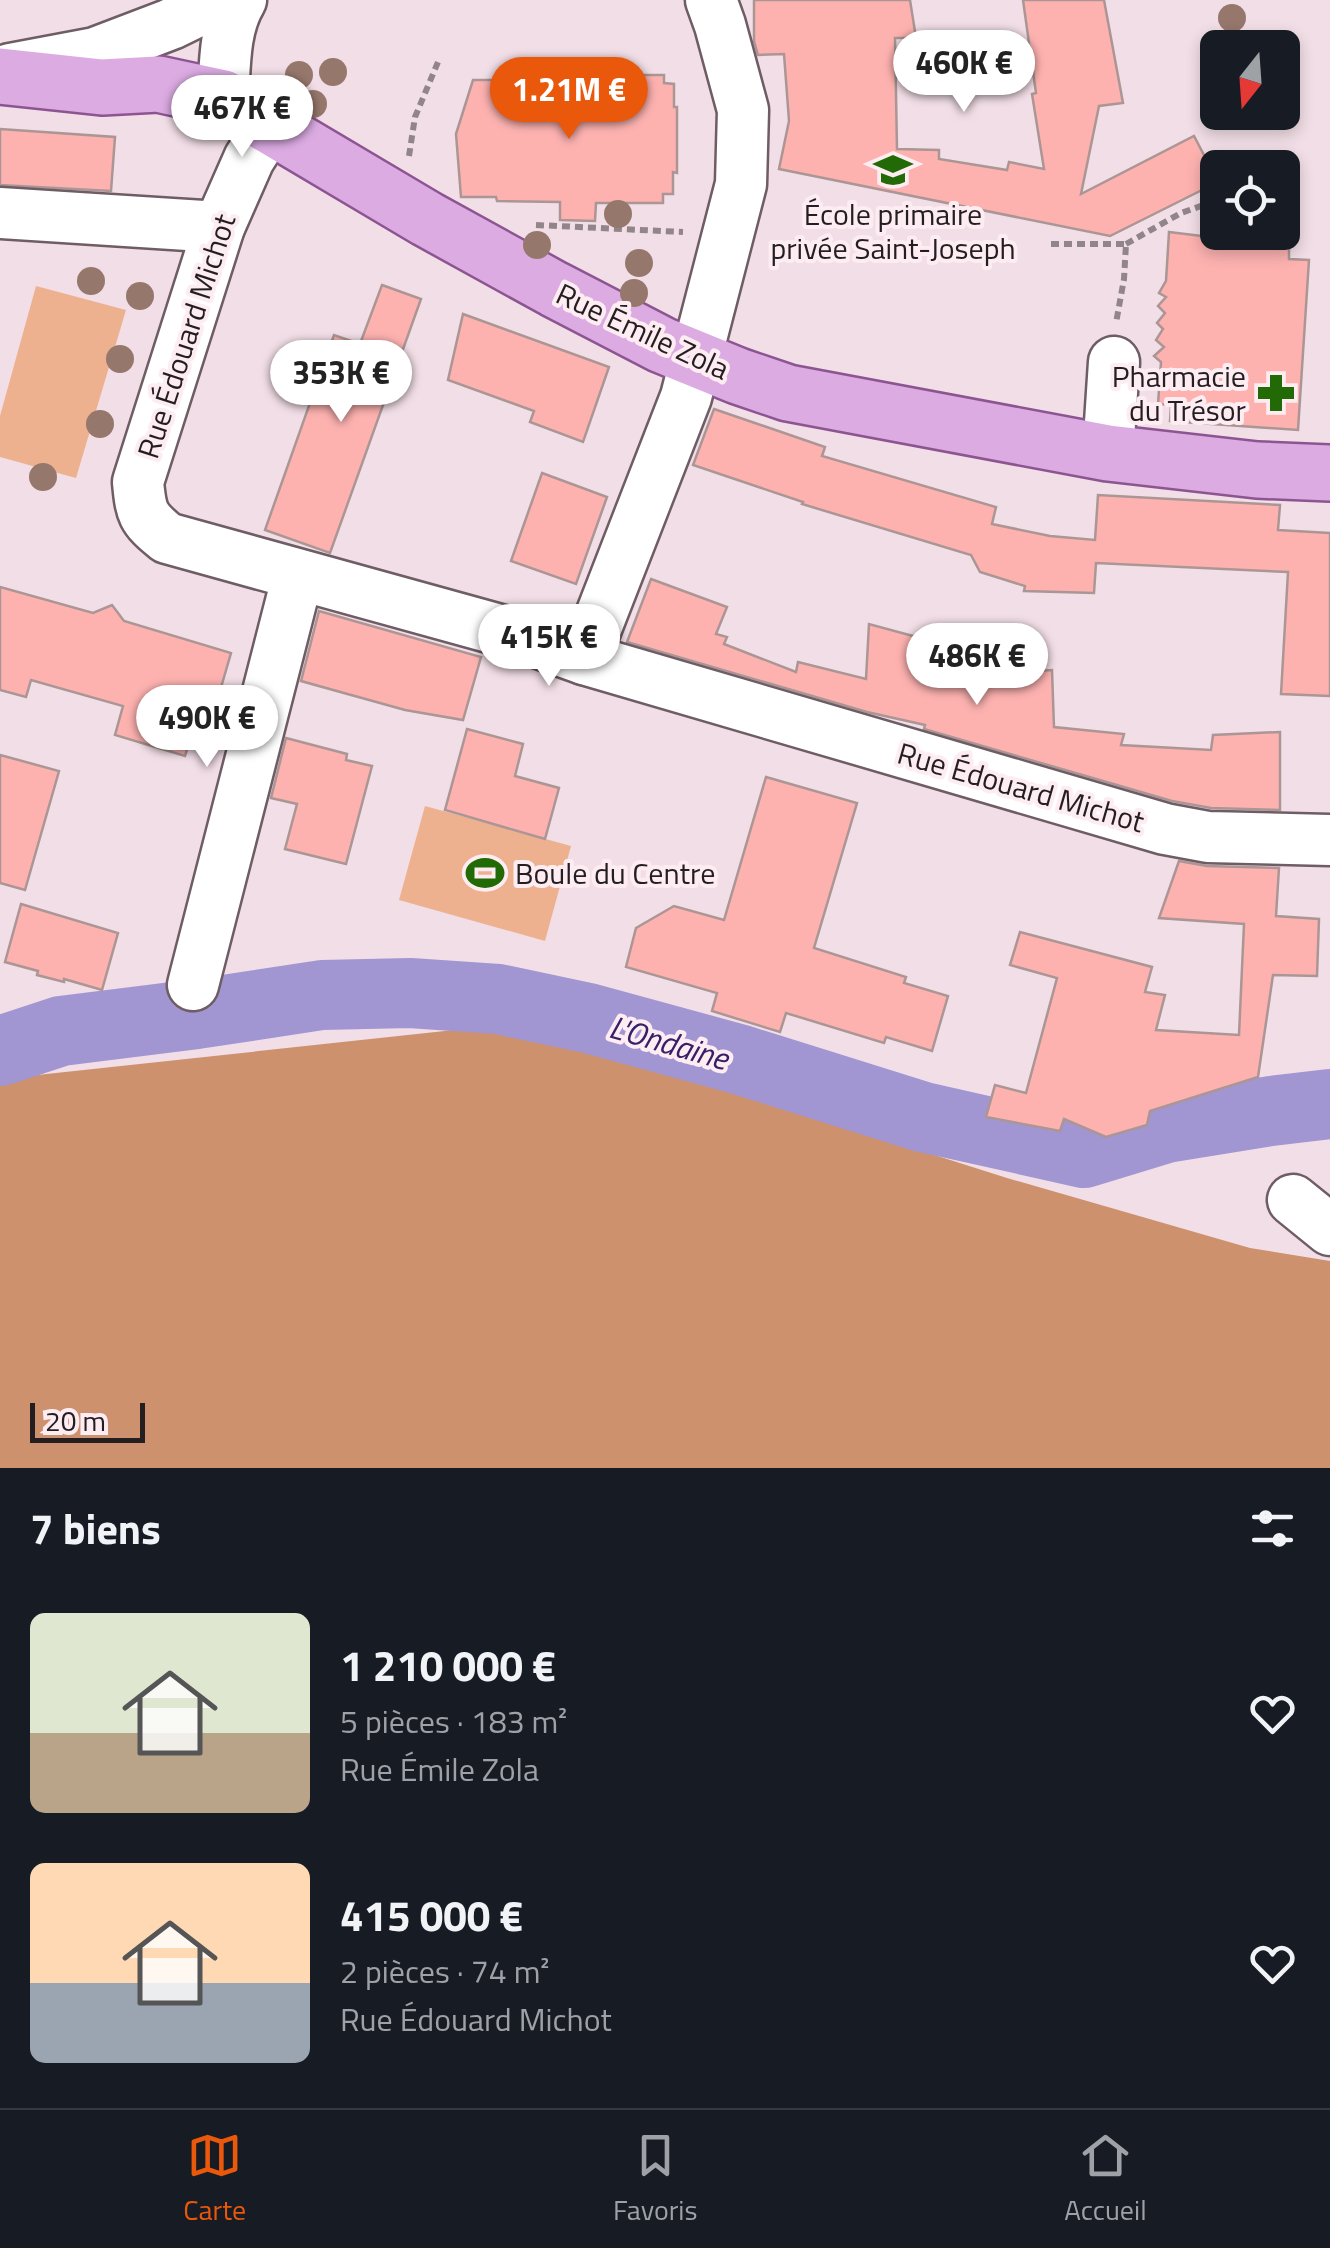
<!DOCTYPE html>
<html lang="fr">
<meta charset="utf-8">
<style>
:root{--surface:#171b24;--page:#242831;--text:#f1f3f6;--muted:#9ea1a6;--line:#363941;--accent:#ea580c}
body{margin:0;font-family:"Titillium Web",sans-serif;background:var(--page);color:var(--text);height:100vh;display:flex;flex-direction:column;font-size:38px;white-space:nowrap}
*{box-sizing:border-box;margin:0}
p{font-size:32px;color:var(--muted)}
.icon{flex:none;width:55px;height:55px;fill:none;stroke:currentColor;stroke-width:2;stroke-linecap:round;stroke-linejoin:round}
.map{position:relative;height:1468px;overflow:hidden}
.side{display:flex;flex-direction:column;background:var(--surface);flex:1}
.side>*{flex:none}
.needle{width:65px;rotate:197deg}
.tools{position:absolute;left:1200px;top:30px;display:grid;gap:20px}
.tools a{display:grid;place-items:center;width:100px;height:100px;border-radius:15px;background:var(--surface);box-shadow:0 5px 15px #0003;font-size:50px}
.scale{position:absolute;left:30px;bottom:25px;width:115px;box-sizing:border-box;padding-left:10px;border:5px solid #251e21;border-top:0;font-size:28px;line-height:35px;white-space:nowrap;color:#251e21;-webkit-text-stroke:8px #fdedf3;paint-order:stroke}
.price{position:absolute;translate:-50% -85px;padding:0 22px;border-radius:35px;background:#fff;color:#222;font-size:32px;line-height:65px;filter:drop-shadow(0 2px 5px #0008)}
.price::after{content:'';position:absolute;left:50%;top:60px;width:30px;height:22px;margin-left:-15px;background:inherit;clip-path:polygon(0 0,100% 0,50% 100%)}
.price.selected{background:var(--accent);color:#fff}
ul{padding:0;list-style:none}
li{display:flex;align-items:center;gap:30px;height:250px;padding:0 30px}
li span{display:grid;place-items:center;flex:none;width:280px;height:200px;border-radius:15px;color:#555}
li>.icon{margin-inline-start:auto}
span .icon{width:120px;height:120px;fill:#fffc;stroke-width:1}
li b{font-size:42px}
h2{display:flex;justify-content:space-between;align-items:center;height:120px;padding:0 30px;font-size:42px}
.dock{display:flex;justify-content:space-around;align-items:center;height:140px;border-top:2px solid var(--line);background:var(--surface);font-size:28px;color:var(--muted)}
.dock a{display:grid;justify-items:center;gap:5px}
.dock .selected{color:var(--accent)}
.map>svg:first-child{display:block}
</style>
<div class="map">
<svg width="1330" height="1468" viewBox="0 0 1330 1468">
<rect width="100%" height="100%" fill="#f2dee6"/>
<!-- green -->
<g fill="#edb18f">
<path d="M36,286L126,310L76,478L0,457V416Z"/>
<path d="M425,806L571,846L545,941L399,900Z"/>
</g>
<!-- forest -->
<path fill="#cd916e" d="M519,1023L1007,1178L1250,1248L1330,1261V1468H0V1079Z"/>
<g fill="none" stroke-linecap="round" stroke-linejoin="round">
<!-- river -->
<path stroke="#a196d2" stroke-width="70" d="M0,1051L61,1031L197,1014L322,995L410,993L498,999L588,1018L738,1059L923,1117L1084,1153L1166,1128L1271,1111L1330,1104"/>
</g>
<!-- building -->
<g fill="#fdb2b0" stroke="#ab9695" stroke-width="2.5">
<path d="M754,0H910L916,38H895L897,149L939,150V159L1007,170L1009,162L1044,169L1032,94L1036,93L1023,0H1104L1123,103L1099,106L1081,194L1194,136L1218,182L1110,236L779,169L789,121L784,54L758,55L754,41Z"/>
<path d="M627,75H664V83L674,84V107H677V173L673,172V194H663V203H596L595,221L560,220V202L497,201L496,197H461L456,134L473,80H498V77L627,78Z"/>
<path d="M0,129L115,137L111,191L0,185Z"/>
<path d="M1169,232L1251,242L1289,241V259L1309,260L1298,430L1170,421L1171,405L1158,404L1161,362L1154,356L1164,347L1156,340L1163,329L1157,323L1165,313L1158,306L1166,297L1159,293L1166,281Z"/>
<path d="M382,285L421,299L330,553L265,530L334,335L360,344Z"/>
<path d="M463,314L609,367L583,442L530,422L534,411L448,380Z"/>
<path d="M714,409L825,447L822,456L996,507L992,524L1050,536L1095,540L1098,495L1280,505L1278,530L1330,533V696L1281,694L1288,572L1096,563L1094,593L1024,591L1025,586L980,572L971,555L802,504L803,502L693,465Z"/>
<path d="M542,473L607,497L576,584L511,561Z"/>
<path d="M651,579L727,607L716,634L727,637L724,644L796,672L798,662L866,679L869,624L913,636L988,660L986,674L1052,670L1054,727L1124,734L1121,745L1211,750L1213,735L1280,732V810L1211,808L1172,801L924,729L925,725L867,712L627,642Z"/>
<path d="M0,587L93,613L112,605L124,621L231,653L206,739L192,734L185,756L115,735L123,706L31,680L26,697L0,690Z"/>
<path d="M319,611L481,657L463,720L405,710L301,681Z"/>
<path d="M467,729L523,744L515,776L559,788L545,839L445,810Z"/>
<path d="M286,738L347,754L346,760L372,766L346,864L285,849L297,804L271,798Z"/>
<path d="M0,755L59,771L25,890L0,883Z"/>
<path d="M766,777L857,803L814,948L906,977L904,983L948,996L932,1051L886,1037L884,1043L786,1013L780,1032L712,1011L717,993L626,967L636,928L674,906L724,920Z"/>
<path d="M1179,861L1207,866L1279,868L1276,916L1319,919L1317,976L1273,975L1258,1077L1150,1111L1147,1125L1106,1137L1064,1119L1060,1131L986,1117L995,1085L1026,1093L1057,978L1010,965L1020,932L1152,967L1145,992L1165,995L1156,1030L1239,1035L1244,924L1159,918Z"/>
<path d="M21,904L118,933L102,990L64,979V982L37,975L38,971L5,962Z"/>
</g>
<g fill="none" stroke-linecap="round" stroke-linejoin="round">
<!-- minor casing -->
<g stroke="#6e5d64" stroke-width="55">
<g id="minor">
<path d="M10,69L95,53L171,24L220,0"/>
<path d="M223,98C225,65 224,28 241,0"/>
<path d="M269,127L249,159L219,227L138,482C141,513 142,518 167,538L514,634L584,659L1165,829L1208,837L1330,840"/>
<path d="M0,213L219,227"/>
<path d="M1108,453L1114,362"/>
<path d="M584,659L686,397L741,184L743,110L720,25L711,0"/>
<path d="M193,985L298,575"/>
<path d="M1293,1200L1330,1230"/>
</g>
</g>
<!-- major casing -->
<g stroke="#8c5592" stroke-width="60">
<path id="major" d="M0,76L102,87L158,84L223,98L427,219L554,289L662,345L738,376L788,393L1108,453L1257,470L1330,473"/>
</g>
<!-- path -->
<g stroke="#92858a" stroke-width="6" stroke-dasharray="8 5" stroke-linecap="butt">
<path d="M409,156L415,117L438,62"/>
<path d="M536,225L683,232"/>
<path d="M1051,244H1126L1124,279L1116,323"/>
<path d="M1126,244L1181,213L1218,200"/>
</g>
<!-- minor -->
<use href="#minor" stroke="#fff" stroke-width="50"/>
<!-- major -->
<use href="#major" stroke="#dbabe2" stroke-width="55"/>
</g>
<!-- trees -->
<g fill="#96776c">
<circle cx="1232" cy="18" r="14"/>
<circle cx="333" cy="72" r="14"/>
<circle cx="299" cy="75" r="14"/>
<circle cx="313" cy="104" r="14"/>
<circle cx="618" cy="214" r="14"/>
<circle cx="537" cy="245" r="14"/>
<circle cx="639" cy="263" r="14"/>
<circle cx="91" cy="281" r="14"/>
<circle cx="634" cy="293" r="14"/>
<circle cx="140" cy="296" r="14"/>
<circle cx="120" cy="359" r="14"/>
<circle cx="100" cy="424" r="14"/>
<circle cx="43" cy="477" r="14"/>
</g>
<!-- icons -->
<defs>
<g id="school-bare" transform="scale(3)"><path d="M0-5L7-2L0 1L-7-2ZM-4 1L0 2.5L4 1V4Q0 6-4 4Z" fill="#226a05" stroke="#fdedf3" stroke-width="2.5" paint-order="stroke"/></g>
<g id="pharmacy-bare" transform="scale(3)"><path d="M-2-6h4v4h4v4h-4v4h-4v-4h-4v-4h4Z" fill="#226a05" stroke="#fdedf3" stroke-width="2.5" paint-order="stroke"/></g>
<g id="stadium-bare" transform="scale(3)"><path d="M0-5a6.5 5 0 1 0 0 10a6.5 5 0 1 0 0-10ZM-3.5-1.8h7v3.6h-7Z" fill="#226a05" stroke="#fdedf3" stroke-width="2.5" paint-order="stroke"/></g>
</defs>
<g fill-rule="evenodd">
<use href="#school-bare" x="893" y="170"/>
<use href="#pharmacy-bare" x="1276" y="393"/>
<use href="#stadium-bare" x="485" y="873"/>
</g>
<g text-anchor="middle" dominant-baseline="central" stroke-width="8" stroke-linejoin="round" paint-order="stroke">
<!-- poi labels -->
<g font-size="30" fill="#251e21" stroke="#fdedf3">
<text x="893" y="214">École primaire<tspan x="893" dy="34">privée Saint-Joseph</tspan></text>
<text x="1246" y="376" text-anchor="end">Pharmacie<tspan x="1246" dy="34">du Trésor</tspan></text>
<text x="515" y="873" text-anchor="start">Boule du Centre</text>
</g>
<!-- street labels -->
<g font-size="30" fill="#251e21" stroke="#fdedf3">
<text transform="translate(643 331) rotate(25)">Rue Émile Zola</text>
<text transform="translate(186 336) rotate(-72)">Rue Édouard Michot</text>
<text transform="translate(1021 787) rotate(16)">Rue Édouard Michot</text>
</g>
<!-- water labels -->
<g font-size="32" font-style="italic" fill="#362067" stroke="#fdedf3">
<text transform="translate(669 1042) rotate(16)">L'Ondaine</text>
</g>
</g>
</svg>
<div class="tools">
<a><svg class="needle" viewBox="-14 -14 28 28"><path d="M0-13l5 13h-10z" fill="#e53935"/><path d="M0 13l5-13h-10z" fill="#9ea1a6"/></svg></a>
<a><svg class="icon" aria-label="locate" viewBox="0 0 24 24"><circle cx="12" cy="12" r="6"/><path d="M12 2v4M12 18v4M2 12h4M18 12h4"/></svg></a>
</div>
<div class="scale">20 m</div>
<b class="price" style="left:964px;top:115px">460K €</b>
<b class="price selected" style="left:569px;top:142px">1.21M €</b>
<b class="price" style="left:242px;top:160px">467K €</b>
<b class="price" style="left:341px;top:425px">353K €</b>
<b class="price" style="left:549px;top:689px">415K €</b>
<b class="price" style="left:977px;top:708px">486K €</b>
<b class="price" style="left:207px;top:770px">490K €</b>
</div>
<section class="side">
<h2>7 biens<svg class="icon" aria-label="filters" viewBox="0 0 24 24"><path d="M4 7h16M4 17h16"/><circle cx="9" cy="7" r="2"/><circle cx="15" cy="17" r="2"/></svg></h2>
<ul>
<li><span style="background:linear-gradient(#dfe7d0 60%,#b9a48a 0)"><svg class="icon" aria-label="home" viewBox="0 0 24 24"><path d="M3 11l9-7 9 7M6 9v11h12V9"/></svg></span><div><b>1 210 000 €</b><p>5 pièces · 183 m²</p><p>Rue Émile Zola</p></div><svg class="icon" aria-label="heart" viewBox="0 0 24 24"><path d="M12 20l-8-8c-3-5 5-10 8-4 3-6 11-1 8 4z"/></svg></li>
<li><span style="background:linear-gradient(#ffd9b3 60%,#9aa5b1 0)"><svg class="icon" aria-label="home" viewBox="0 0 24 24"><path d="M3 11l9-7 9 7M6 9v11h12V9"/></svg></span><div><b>415 000 €</b><p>2 pièces · 74 m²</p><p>Rue Édouard Michot</p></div><svg class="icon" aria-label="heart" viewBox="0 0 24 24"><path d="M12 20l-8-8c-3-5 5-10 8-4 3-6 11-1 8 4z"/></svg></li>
</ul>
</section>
<nav class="dock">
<a class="selected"><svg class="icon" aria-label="map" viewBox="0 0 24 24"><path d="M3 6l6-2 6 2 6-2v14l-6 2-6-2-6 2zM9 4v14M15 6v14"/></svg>Carte</a>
<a><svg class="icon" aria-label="saved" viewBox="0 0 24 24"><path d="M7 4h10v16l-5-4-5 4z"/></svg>Favoris</a>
<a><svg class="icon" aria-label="home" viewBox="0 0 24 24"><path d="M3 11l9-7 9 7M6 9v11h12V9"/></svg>Accueil</a>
</nav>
